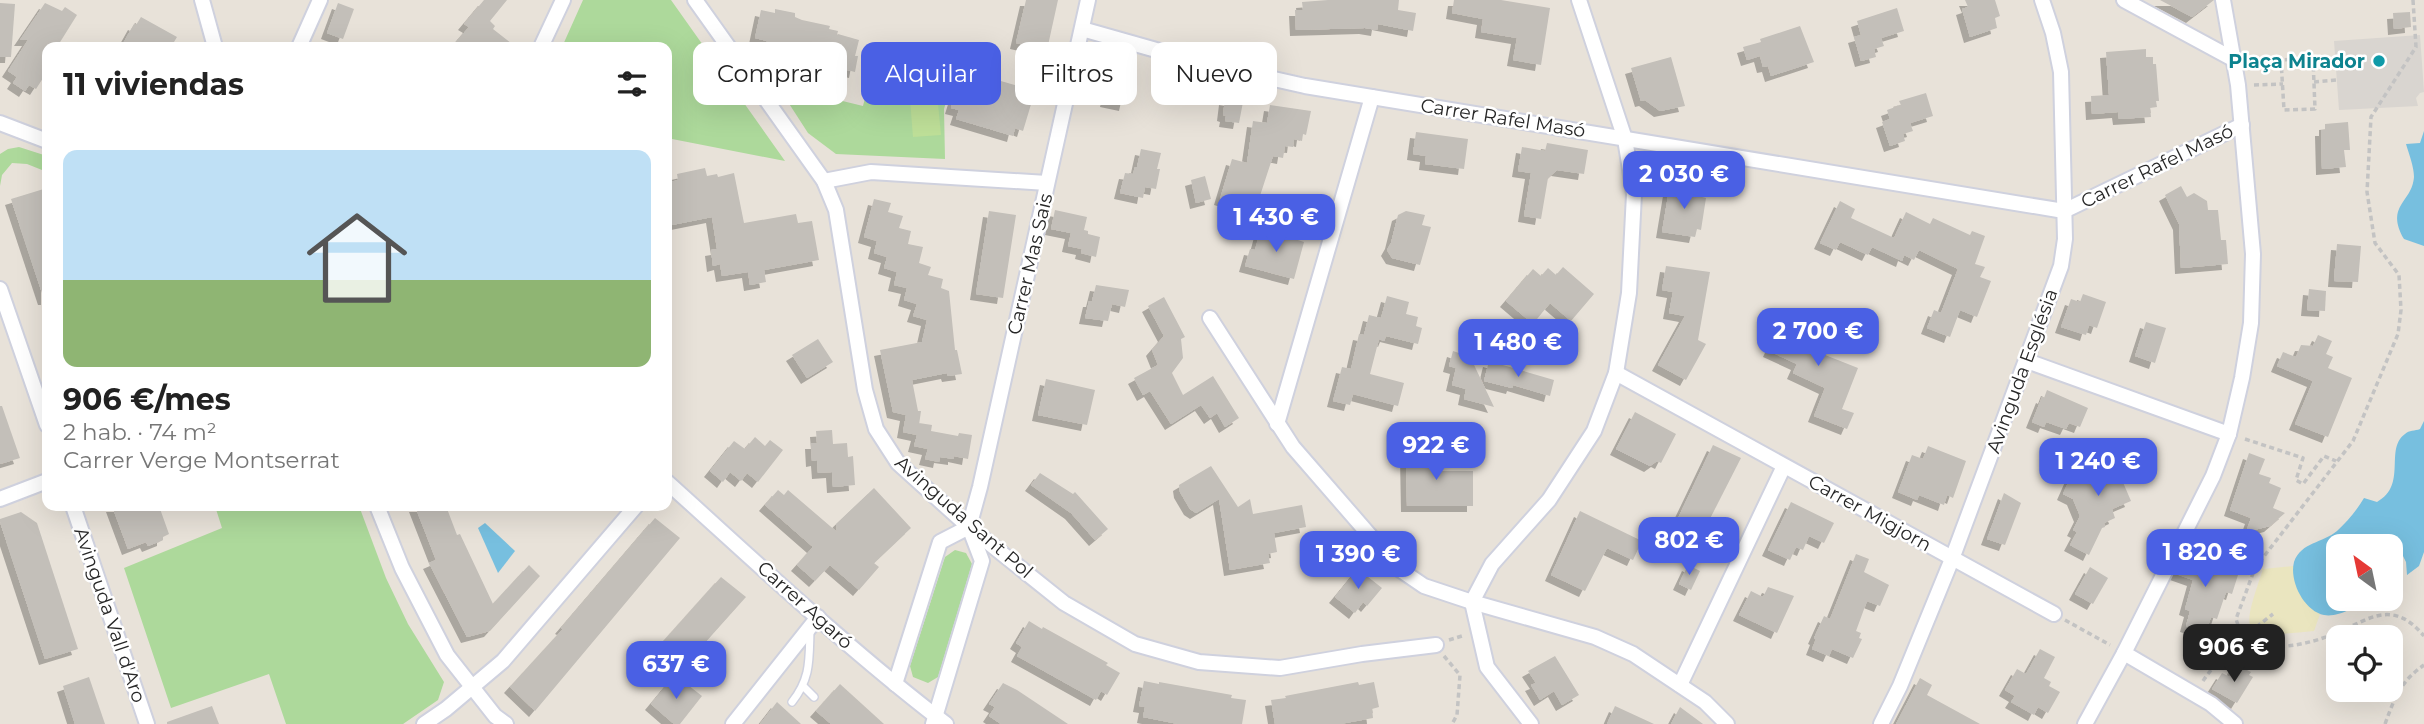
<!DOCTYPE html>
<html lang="es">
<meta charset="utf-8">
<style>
:root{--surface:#fff;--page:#f2f2f2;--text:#222;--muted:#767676;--accent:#4a60e4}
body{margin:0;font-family:Montserrat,sans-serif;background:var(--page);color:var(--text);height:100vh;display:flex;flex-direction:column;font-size:26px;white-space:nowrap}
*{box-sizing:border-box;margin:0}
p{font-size:23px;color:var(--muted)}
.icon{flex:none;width:38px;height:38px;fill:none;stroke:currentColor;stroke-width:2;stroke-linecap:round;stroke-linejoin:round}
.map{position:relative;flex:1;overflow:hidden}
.side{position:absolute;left:42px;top:42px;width:630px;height:469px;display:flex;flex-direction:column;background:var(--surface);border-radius:14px;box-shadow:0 7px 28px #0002}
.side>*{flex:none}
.guide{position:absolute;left:693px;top:42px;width:665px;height:63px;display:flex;gap:14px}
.needle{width:46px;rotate:327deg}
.buttons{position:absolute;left:2326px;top:534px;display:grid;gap:14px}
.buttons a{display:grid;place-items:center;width:77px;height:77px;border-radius:14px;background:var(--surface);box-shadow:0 7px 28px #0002;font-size:35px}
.price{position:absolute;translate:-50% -60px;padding:0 16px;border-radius:14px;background:var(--accent);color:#fff;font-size:23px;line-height:46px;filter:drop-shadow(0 2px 4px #0008)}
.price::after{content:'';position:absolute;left:50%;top:42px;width:21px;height:16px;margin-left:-10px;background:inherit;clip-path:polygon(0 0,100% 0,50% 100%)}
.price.selected{background:#222;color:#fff}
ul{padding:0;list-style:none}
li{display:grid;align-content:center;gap:14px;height:371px;padding:0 21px}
li span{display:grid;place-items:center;height:217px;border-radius:14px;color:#555}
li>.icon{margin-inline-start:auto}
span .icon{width:126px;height:126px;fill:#fffc;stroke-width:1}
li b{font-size:30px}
h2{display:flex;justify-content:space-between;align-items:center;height:84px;padding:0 21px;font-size:30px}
.tag{padding:0 24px;border-radius:14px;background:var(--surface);box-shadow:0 7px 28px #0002;font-size:24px;line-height:63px}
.tag.selected{background:var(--accent);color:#fff}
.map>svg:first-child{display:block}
</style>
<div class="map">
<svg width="2424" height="724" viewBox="0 0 2424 724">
<defs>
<filter id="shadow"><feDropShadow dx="-6" dy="6" stdDeviation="0" flood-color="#0004"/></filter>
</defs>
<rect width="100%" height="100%" fill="#e8e2d9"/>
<!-- green -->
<g fill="#add99b">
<path d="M583,0H671L785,161L667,138V47H562Z"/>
<path d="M879,43L959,58L944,109L945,159L836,154L808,133L777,85L863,106Z"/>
<path d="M19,147L47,156V172L27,164L12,163L2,175L0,186V154L8,149Z"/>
<path d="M215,506H359L386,578L408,624L444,682L438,700L403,724H286L269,674L171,708L123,565L124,568L222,528Z"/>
<path d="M955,550L966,553L972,564L938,677L928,683L913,677L910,666L945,557Z"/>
</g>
<!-- sand -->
<path fill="#eae5bf" d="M2294,566C2294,587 2302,602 2320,614L2314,631C2241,638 2239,640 2263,569Z"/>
<!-- pitch -->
<path fill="#bedf98" d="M936,83L941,135L913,137L909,86Z"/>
<!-- plaza -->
<path fill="#d9d5d0" d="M2420,35L2424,92L2420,93L2416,98L2418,106L2339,110L2334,41Z"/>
<!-- water -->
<g fill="#77bfdf">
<path d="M2424,131V246L2404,239C2385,205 2412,203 2414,177C2414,167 2409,154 2406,144L2420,143Z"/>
<path d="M2424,421V552L2419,566L2407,575L2406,562L2403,556L2393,560L2391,565L2390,546H2338V598L2369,599C2358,606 2337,618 2324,615C2304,611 2289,581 2294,562C2301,542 2323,543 2337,531C2347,522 2357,510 2364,498L2377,502C2408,485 2384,449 2405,434C2409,430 2415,431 2420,429Z"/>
<path d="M485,523L515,551L498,573L478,528Z"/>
</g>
<!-- building -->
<g fill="#c3bfb9" filter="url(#shadow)">
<path d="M484,0H507L490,21L495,26L493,29L516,47H452L469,27L464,24Z"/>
<path d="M1026,0H1058L1047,50L1016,43Z"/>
<path d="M1328,0H1399L1398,10L1416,13L1413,31L1378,24L1377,30L1365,28L1296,30L1295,10H1303L1302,2Z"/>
<path d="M1454,0H1501L1550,8L1541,65L1513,60L1517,38L1481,32L1483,19L1452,13Z"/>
<path d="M1965,0H1995L2000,16L1995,18L1997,28L1970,37L1962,9L1968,7Z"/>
<path d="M2160,0H2214L2192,17Z"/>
<path d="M0,3L15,4L11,57H0Z"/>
<path d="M45,3L62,11L65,7L77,15L57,47H47V72L36,89L29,85L25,91L13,83L17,77L8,71L28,40H20Z"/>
<path d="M338,3L354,9L343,39L327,33Z"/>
<path d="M1897,8L1904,31L1881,38L1884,46L1874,49L1876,57L1861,61L1854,37L1861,35L1857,21Z"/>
<path d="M775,9L795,13V17L802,20L830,26L829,29L838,31L837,35L838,34L859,40L855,56H858L855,72L843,69L841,82L828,79L829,72L792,65L793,59L764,53L767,41L755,38L761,10L775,13Z"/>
<path d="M2410,12L2411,27L2394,29L2393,13Z"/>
<path d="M141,17L177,37L171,47H121L134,24L136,25Z"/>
<path d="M1800,26L1814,62L1771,76L1768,66L1763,67L1760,56L1747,60L1743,47L1761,42L1760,39Z"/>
<path d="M2146,49V57H2153V64H2156L2159,101H2156L2157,107L2150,108L2151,117L2119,119L2118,112L2092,114L2091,96L2109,95L2106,52Z"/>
<path d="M1671,57L1685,106L1660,111L1645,100L1641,101L1631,68Z"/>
<path d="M963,70L1035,91L1023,131L1015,128L1013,136L956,119L959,110L951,108Z"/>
<path d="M1094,70L1131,78L1125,105L1106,101L1107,97L1089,94Z"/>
<path d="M1926,93L1933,116L1910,123L1913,131L1903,134L1905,141L1890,146L1882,122L1890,119L1887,110L1901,105L1899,101Z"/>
<path d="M1225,99L1243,102L1239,123L1225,121L1226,116L1223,115Z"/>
<path d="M1270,105L1311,111L1306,135L1303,134L1302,141L1294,139L1293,147L1285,146L1283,158L1273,156L1257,205L1237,199L1236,204L1220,199L1232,159L1247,163L1253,121L1267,123Z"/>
<path d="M2348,122L2350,150H2344L2346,167L2322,169L2321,130H2325V124Z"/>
<path d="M1416,132L1468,139L1464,169L1425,164L1426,156L1413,154Z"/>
<path d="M1547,143L1588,150L1584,174L1557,170L1548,178L1541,219L1524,216L1531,173L1518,171L1522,147L1545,151Z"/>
<path d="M1141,149L1161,153L1157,169H1160L1156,189L1145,187L1143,198L1120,193L1125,173L1133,174L1135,167H1137Z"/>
<path d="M705,168L707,176L717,174L718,177L734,173L744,223L796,214L798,223L812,221L819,260L764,270L766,282L750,285L748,272L722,276L720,264L713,266L711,250L717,249L712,217L667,226V183L678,180L677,174Z"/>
<path d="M1205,176L1211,199L1196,203L1191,180Z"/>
<path d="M1670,184L1703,189L1702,197L1706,198L1701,230L1697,229L1695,237L1662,232Z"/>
<path d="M2181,186L2187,197L2194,193L2207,201L2208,210H2218L2221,240H2226L2228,264L2181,268L2179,224L2165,195Z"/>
<path d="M47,188V299H44L11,199Z"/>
<path d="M874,199L891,203L888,212L903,216L899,228L911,231L908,244L923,247L919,263L931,267L928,275L943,279L941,288L949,291L955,350H957L962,374L948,376L947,373L912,380L918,411H921L919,425V423L932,425L931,431L958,436L959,433L972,435L968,459L954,456V459L940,457L939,462L925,459L928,449L914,446L917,435L903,432L906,415L893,412L880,350L922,342L927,320L913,316L917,304L904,300L907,288L894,285L897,272L884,268L887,257L874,253L877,241L864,237Z"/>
<path d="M1840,201L1855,209L1851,218L1894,238L1906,212L1930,224L1933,218L1970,235L1972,231L1985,236L1975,264L1985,267L1980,277L1991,281L1977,317L1960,310L1950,337L1927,328L1934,310L1941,313L1958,269L1919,250L1914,260L1904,255L1902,261L1872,247L1868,255L1840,242L1836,250L1820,243Z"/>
<path d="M1055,210L1087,217L1084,230L1088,231V234L1100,237L1096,257L1081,253L1082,249L1068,246L1071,233L1051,229Z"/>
<path d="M989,211L1016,215L1003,298L976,294Z"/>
<path d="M1406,211L1425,215L1422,225L1431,227L1420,265L1392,258L1387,250L1391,243L1398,215Z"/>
<path d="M1261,228L1304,242L1294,279L1245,266L1250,249L1255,250Z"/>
<path d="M2337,244L2361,246L2358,282L2334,281Z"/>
<path d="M1666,266L1710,272L1698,340L1706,344L1686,380L1658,365L1685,316L1669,313L1673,292L1662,290Z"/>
<path d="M1563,267L1594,294L1571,321L1550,303L1533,324L1506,301L1533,269L1541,276L1548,268L1556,275Z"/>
<path d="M1096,285L1129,290L1125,307L1112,304L1108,321L1085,318L1089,301H1092Z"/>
<path d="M2309,289L2326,291L2325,311L2307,310Z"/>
<path d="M2083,294L2106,302L2097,328L2089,325L2086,335L2061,327L2071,299L2080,302Z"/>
<path d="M1387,296L1409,302L1406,314L1418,317L1416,326L1422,328L1418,344L1386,336L1384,341L1379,339L1370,374L1404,383L1398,406L1353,394L1350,405L1333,401L1342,367L1351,369L1359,334L1364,335L1369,315L1381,318Z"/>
<path d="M1164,297L1185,337L1181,339L1183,358L1172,373L1183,395L1213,376L1239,418L1225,427L1217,413L1210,418L1201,405L1171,424L1150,391L1143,395L1134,378L1158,365L1152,350L1164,336L1148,306Z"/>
<path d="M1812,313L1828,321L1815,351L1858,368L1842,409L1854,413L1847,429L1814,416L1825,388L1793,373L1797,364L1769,351L1783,322L1803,331Z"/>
<path d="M2146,322L2166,328L2155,363L2135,356Z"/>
<path d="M2318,335L2332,341L2326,354L2333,357L2328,368L2352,378L2328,437L2295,424L2313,381L2277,366L2283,352L2296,357L2301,345L2313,346Z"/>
<path d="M818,339L833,362L807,378L792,355Z"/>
<path d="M1466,348L1494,407L1464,399L1466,389L1452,385L1456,368L1449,366L1453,351L1459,353Z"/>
<path d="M1489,361L1554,380L1550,396L1513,385L1512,388L1484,381Z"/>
<path d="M1046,379L1095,390L1087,425L1038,415Z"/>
<path d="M2047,390L2088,408L2080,427L2069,423L2066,429L2046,422L2044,427L2032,422L2042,397L2044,398Z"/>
<path d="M0,406H2L20,458L0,464Z"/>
<path d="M1635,412L1676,434L1661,463L1657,461L1650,466L1616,449Z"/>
<path d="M832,430L833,444L847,443L848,457L853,456L855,485L833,487L832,472L818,473L817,460L812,461L811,443H817L816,431Z"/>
<path d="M755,437L765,446L770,440L783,450L758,482L747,473L741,481L730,472L723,482L710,471L734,441L745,449Z"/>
<path d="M2105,444L2124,452L2121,461L2129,464L2122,480L2131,501L2112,509L2115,518L2104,523L2105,527L2102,528L2089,555L2070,545L2077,532L2073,530L2080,516L2073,499L2063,494L2071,476L2089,483Z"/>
<path d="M1713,445L1741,458L1693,552L1668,539Z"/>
<path d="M1928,446L1966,461L1953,498L1947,495L1944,505L1919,495L1917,500L1898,492L1912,455L1923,459Z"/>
<path d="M1409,447H1426V452H1435V471H1473V506H1407L1406,452H1409Z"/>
<path d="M2249,453L2265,459L2259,474L2271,478L2269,483L2281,488L2273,508L2285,513L2270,526L2246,532L2251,518L2230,510Z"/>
<path d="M1211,466L1238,507L1250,499L1253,514L1302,505L1306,527L1274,533L1277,552L1268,554L1270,563L1230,570L1219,499L1196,513L1190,509L1180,492L1179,485Z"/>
<path d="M1040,473L1073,494L1075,492L1108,529L1095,540L1071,513L1031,485Z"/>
<path d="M874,488L911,528L874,563L879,567L859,590L830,565L815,581L797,565L813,547L765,505L778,490L784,495L788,490L837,532L836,524Z"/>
<path d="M2004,493L2021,503L2005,545L1987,539Z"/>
<path d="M1791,502L1834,523L1824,543L1809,536L1803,550L1796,547L1790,560L1768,550Z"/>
<path d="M112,506H159L169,534L163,537V540L148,546L146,542L128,549Z"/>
<path d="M415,506H446L457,535L460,534L493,604L529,565L540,576L490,631L467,637L429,563L436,560Z"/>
<path d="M1580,511L1642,541L1633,560L1607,548L1585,591L1551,575Z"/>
<path d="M21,512L37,523L78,649L45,659L0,522V519Z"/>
<path d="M655,518L680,538L535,711L510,687L563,629L561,628Z"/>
<path d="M2188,550L2223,564L2221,570L2238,575L2232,594L2226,592L2217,619L2211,617L2206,632L2186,626L2190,611L2185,609L2193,580L2176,574Z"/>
<path d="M1856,554L1869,559L1864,572L1889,585L1880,606L1867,601L1856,631L1861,633L1859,638L1862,639L1853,658L1832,649L1829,656L1812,649L1816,639L1814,638L1824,616L1830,619Z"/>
<path d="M1688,565L1700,571L1691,590L1679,584Z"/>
<path d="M2090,567L2108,578L2093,604L2075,594Z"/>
<path d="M1358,569L1382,588L1367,606L1363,602L1355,613L1335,597Z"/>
<path d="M721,577L746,597L686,664L661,644Z"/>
<path d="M1768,587L1794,596L1777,633L1739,615L1751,591L1763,597Z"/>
<path d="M1029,621L1042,629L1043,627L1108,663L1106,665L1120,673L1107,695L1101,691L1096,700L1017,656L1022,647L1016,643Z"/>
<path d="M2040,649L2055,657L2044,678L2051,682L2049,686L2060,692L2048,713L2038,707L2034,715L2011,702L2015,696L2005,690L2017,669L2026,674Z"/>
<path d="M1555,656L1579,695L1562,705L1554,691L1540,700L1531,685L1536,683L1528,671Z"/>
<path d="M2235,664L2251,672L2249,675L2253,677L2237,703L2212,689L2222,673L2230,677Z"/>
<path d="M675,675L702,696L680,724H674L651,704Z"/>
<path d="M89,677L105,724H75L63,686Z"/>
<path d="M1920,678L1932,685L1927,695L1980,724H1896Z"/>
<path d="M1144,681L1159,684V682L1232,695L1231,698L1246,700L1242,724H1178L1143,717L1145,707L1139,706Z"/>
<path d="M1358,682L1359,685L1374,682L1379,707L1372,709L1373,718L1340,724H1275L1271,700L1286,698L1285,696Z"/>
<path d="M1003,683L1017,690L1068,724H1001L989,716L995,707L989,704Z"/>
<path d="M840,684L884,724H831L816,711Z"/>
<path d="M777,702L801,724H760Z"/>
<path d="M212,706L219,724H167V722Z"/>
<path d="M1615,706L1654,724H1607Z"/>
<path d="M1680,707L1703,724H1671Z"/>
</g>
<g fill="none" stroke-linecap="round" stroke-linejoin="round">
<!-- lane casing -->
<g stroke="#cfd1de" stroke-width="10">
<g id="lane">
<path d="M804,687L814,697"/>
<path d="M792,702C811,678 809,660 810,631"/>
</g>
</g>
<!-- street casing -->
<g stroke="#cfd1de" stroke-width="18">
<g id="street">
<path d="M202,0L215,47"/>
<path d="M695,0L824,181L836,210L865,390L876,429L898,463L969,527L1064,603L1135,644L1199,662L1280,668L1362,654L1436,645"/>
<path d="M2124,0L2233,59"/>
<path d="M1082,29L1195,61"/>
<path d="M299,47L320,0"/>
<path d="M541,47L563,0"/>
<path d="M1234,70L1305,86L2064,211L2242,125"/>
<path d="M0,123L47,141"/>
<path d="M824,181L871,172L1047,183"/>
<path d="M0,289L47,425"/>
<path d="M1210,318L1293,447L1399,569L1424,586L1472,602L1595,637L1633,654L1705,702L1727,724"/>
<path d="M2027,361L2229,434"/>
<path d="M1616,373L2054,614"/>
<path d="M1277,424L1372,97"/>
<path d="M667,482C758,564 848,649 946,724"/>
<path d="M0,499L47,481"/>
<path d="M73,506L147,724"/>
<path d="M377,506L402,568L447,655L495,716L506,724"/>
<path d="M1472,602L1492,564L1549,500L1594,431L1616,373L1629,293L1634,194L1625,139L1579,0"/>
<path d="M1472,602L1487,667L1531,724"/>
<path d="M2124,653L2211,704L2235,724"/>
<path d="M895,684L940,542L969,527"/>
<path d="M1680,685L1784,466"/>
<path d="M424,724L446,709L503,661L636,506"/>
<path d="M733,724L818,617"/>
<path d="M933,724L982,561L969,527L980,487L1088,0"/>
<path d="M1881,724L1900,686L1952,559L2061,266L2065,239L2061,72L2053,33L2042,0"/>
<path d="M2085,724L2124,653L2213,476L2229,434L2242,378L2251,323L2253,254L2238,85L2223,0"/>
</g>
</g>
<!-- path -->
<g stroke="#c3c3c3" stroke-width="3.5" stroke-dasharray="5 3.5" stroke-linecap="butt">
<path d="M2413,0L2416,47L2371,117L2367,192L2375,243L2399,275L2401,310L2398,334L2353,441L2255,568L2236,619L2242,637L2253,647C2277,648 2300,646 2323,638C2363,626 2388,593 2424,636"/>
<path d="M2313,58L2315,109L2284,110L2281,60Z"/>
<path d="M2314,82L2337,80"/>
<path d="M2254,85L2283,84"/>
<path d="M2245,439L2303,458L2296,480L2303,484L2324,456L2336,461"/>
<path d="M2065,620L2110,645"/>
<path d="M1449,640L1465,635"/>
<path d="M1444,656L1460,675L1457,715L1452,724"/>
<path d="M2203,681C2221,654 2247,634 2273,614"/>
<path d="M2385,724C2395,697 2400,682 2424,665"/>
</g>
<!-- lane -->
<use href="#lane" stroke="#fff" stroke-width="7"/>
<!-- street -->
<use href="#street" stroke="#fff" stroke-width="14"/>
</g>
<!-- markers -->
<circle fill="#0f9aa8" stroke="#fff" stroke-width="2.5" cx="2379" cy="61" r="7"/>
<g text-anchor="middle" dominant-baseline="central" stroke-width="5" stroke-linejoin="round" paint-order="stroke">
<!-- culture labels -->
<g font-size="19" font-weight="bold" fill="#0d838f" stroke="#fff" text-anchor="end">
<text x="2365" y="61">Plaça Mirador</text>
</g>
<!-- street labels -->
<g font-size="19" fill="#272727" stroke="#fff">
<text transform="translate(1503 118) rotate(9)">Carrer Rafel Masó</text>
<text transform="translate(2157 166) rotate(-26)">Carrer Rafel Masó</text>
<text transform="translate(1030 264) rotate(-77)">Carrer Mas Sais</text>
<text transform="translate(2022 371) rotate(-70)">Avinguda Església</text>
<text transform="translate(1870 513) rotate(29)">Carrer Migjorn</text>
<text transform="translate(964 517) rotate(41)">Avinguda Sant Pol</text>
<text transform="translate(805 605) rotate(42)">Carrer Agaró</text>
<text transform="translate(110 615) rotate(71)">Avinguda Vall d'Aro</text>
</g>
</g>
</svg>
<div class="buttons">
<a><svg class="needle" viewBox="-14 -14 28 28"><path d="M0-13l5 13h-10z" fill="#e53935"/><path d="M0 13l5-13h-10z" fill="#767676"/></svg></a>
<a><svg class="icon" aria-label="locate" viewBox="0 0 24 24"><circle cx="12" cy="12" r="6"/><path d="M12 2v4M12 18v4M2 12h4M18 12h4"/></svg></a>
</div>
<b class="price" style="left:1684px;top:211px">2 030 €</b>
<b class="price" style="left:1276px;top:254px">1 430 €</b>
<b class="price" style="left:1818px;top:368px">2 700 €</b>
<b class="price" style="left:1518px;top:379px">1 480 €</b>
<b class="price" style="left:1436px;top:482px">922 €</b>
<b class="price" style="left:2098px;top:498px">1 240 €</b>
<b class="price" style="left:1689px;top:577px">802 €</b>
<b class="price" style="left:2205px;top:589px">1 820 €</b>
<b class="price" style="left:1358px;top:591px">1 390 €</b>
<b class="price selected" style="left:2234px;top:684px">906 €</b>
<b class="price" style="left:676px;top:701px">637 €</b>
<div class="guide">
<a class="tag">Comprar</a>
<a class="tag selected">Alquilar</a>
<a class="tag">Filtros</a>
<a class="tag">Nuevo</a>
</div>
<section class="side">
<h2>11 viviendas<svg class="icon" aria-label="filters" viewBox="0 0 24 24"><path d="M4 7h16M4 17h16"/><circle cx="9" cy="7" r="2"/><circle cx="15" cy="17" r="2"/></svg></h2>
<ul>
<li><span style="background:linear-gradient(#bfe0f5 60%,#8fb573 0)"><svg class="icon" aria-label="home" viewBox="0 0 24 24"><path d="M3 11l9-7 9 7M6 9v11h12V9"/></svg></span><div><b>906 €/mes</b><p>2 hab. · 74 m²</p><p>Carrer Verge Montserrat</p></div></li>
</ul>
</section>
</div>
